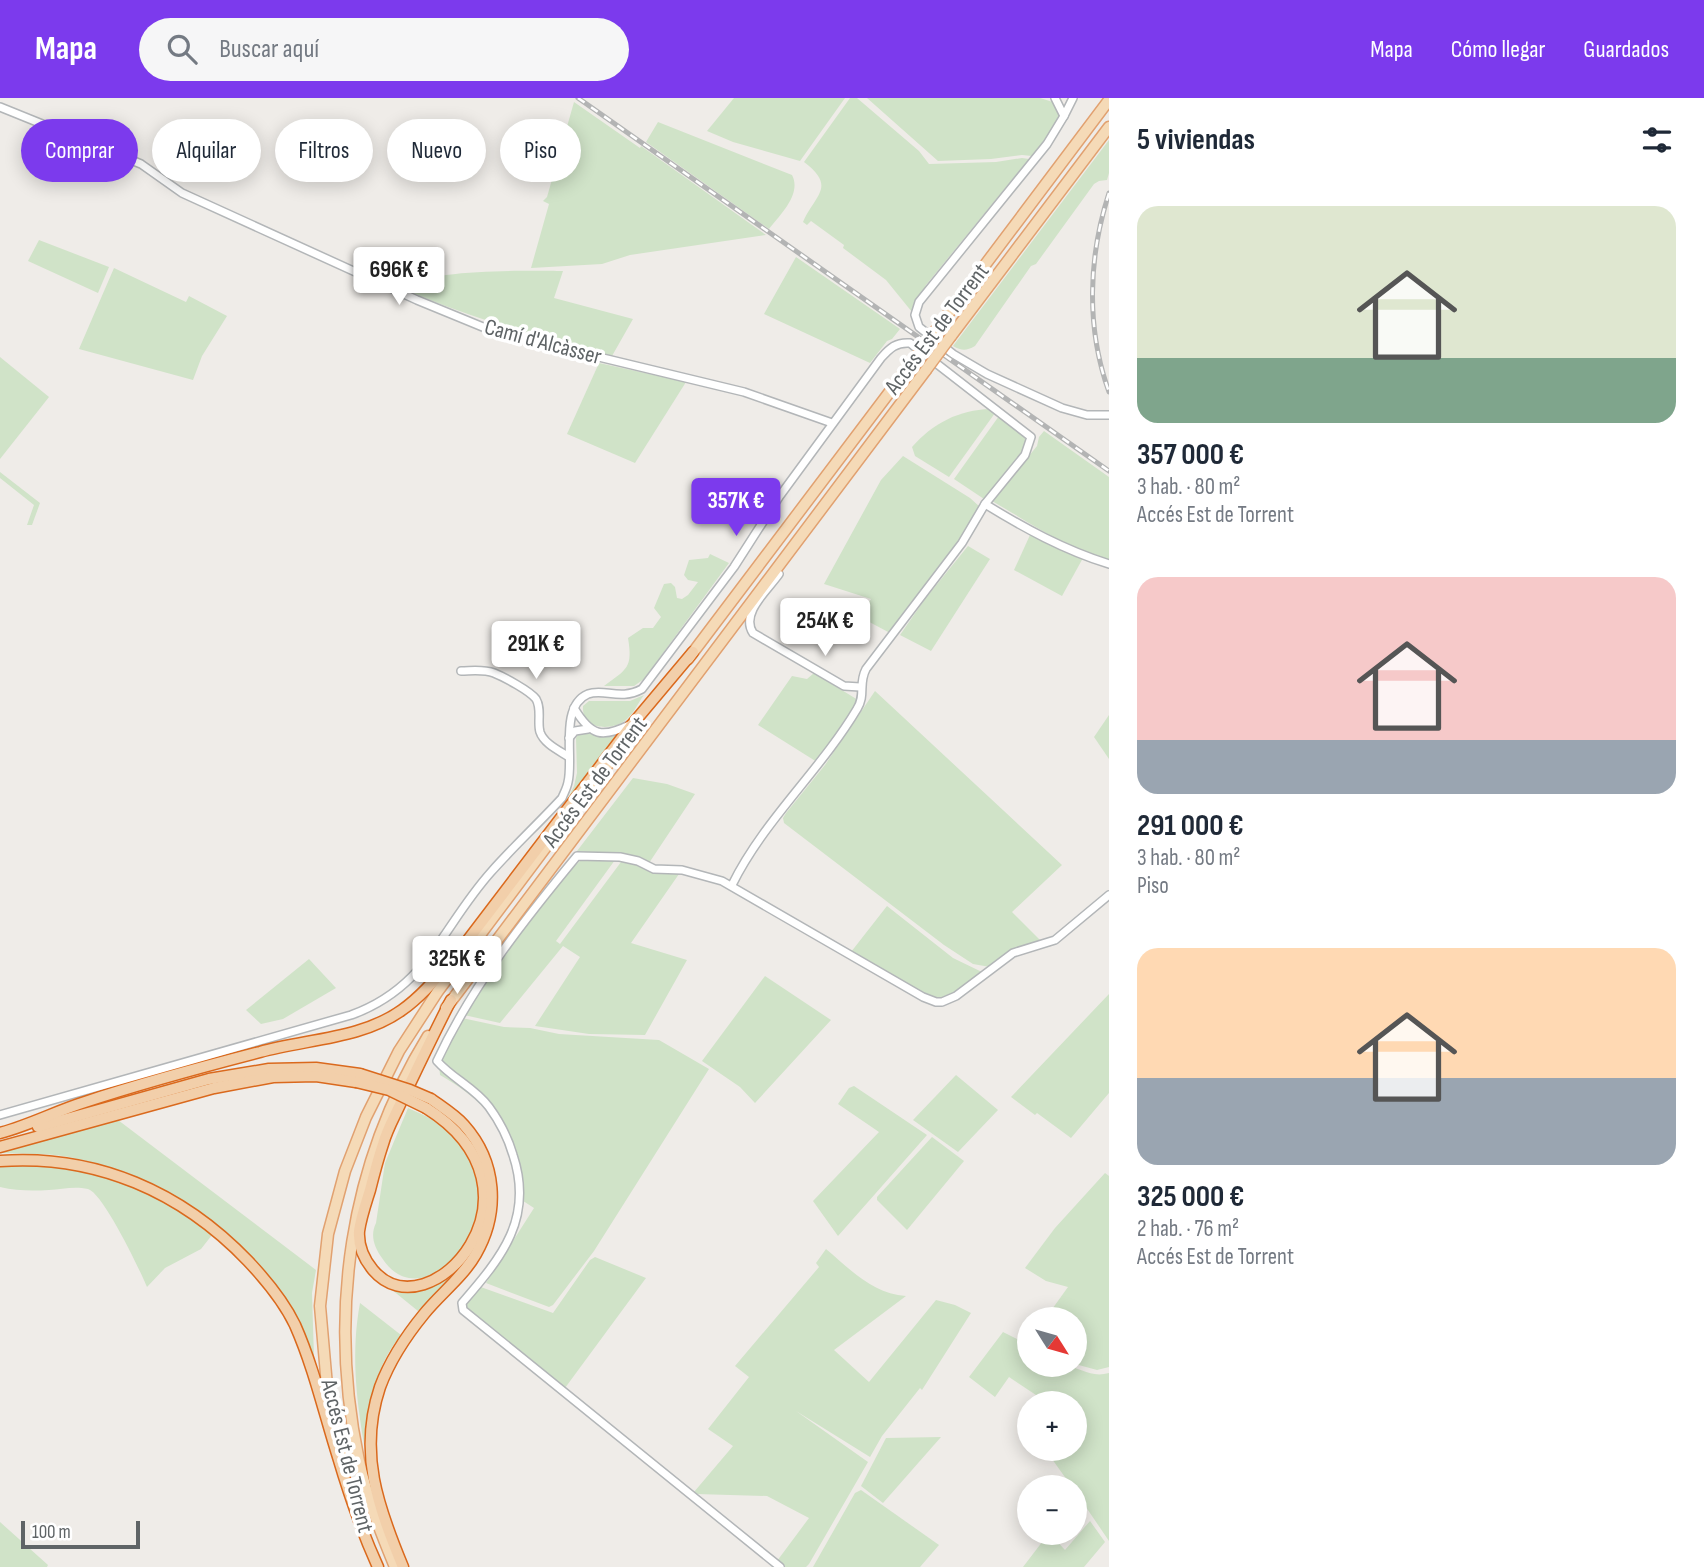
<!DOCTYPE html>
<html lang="es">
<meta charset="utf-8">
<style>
:root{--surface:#fff;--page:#f6f6f7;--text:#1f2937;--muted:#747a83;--accent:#7c3aed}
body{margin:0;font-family:"Sofia Sans Condensed",sans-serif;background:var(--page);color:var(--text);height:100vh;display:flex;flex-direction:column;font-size:26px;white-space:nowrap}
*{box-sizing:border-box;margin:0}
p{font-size:23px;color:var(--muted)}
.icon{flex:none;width:38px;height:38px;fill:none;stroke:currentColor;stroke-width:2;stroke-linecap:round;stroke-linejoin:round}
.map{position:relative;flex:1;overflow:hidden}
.panel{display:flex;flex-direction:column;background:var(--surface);width:595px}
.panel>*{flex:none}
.hud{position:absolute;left:21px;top:21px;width:665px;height:63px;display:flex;gap:14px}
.needle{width:46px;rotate:127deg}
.fabs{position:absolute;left:1017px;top:1209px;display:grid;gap:14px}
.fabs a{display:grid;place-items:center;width:70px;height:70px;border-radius:50%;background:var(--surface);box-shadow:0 4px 18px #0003;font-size:35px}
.scale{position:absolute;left:21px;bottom:18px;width:119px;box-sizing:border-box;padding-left:7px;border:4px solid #5f6466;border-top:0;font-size:19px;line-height:24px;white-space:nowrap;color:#5f6466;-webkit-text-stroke:5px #fff;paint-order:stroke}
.price{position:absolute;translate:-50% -60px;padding:0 16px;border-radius:7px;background:#fff;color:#222;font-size:23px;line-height:46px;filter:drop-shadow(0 2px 4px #0008)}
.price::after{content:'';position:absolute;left:50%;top:42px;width:21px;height:16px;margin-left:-10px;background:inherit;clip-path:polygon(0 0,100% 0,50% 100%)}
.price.on{background:var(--accent);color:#fff}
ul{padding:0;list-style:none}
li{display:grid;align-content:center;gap:14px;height:371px;padding:0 28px}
li span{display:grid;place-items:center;height:217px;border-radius:21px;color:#555}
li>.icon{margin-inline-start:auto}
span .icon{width:126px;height:126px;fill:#fffc;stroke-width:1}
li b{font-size:30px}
h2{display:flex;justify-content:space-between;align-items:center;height:84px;padding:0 28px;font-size:30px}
.chip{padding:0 24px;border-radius:32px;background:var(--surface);box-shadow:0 4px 18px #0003;font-size:24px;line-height:63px}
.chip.on{background:var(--accent);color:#fff}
header{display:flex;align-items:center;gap:42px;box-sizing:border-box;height:98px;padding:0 35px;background:var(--accent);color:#fff}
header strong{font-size:33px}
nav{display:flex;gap:38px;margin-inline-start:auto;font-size:24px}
.search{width:490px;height:63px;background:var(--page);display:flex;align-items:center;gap:18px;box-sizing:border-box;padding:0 24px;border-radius:38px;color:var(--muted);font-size:26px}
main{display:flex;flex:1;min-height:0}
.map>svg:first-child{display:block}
</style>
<header>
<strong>Mapa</strong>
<div class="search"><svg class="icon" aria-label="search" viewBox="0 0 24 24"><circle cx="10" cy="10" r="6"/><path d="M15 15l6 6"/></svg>Buscar aquí</div>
<nav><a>Mapa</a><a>Cómo llegar</a><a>Guardados</a></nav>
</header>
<main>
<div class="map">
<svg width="1109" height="1469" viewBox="0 0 1109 1469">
<rect width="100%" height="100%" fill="#efece8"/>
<!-- green -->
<g fill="#d0e3c8">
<path d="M734,0H845L800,63L733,44L707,33Z"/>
<path d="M850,0H857L919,53L929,66L996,64L1022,60L1029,61L926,187L912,214L886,182L843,150L844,147L811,123L807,127L803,124C815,97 837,89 804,64Z"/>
<path d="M867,0H1040L1056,5L1061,16L1057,27L1032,58L1022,57L991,61L938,63Z"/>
<path d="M574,4L640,50L641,48L766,137L630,157L602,166L531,170L549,106L543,103L547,99Z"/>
<path d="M658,24L792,77C802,96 780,117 769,131L646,44Z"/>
<path d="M1109,42V75L1107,82L1099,83L1094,86L1036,166L1031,168L975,248C966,253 962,253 953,248Z"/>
<path d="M39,142L109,169L98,195L28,163Z"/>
<path d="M796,159L900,231L892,241L887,243L870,265L764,216Z"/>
<path d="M114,170L186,204L189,198L227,218L202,258L193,282L79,251Z"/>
<path d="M563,173L554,200L633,221L612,258C541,239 472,221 404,191C424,170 531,173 563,173Z"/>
<path d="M0,259L49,299L0,361Z"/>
<path d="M599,265L686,284L635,365L567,336Z"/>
<path d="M990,311L995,315L949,379L915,358L912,349C933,325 959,312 990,311Z"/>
<path d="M999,318L1024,338L1027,344L1013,369L984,401L954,381Z"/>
<path d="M1044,333L1109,379V463C1067,451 1029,424 992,403L1037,348L1039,339Z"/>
<path d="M903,358L970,400L980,409L960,444L890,535L860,519L871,501L824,486L881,382Z"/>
<path d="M0,374L40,405L32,427H27L34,407L0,380Z"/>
<path d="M1030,437L1083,460L1062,498L1014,472Z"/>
<path d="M968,448L990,461L931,553L900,537L925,501Z"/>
<path d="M710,456L729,465L644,581L634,588H604C627,571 633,570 628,540L643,530H653L661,519L654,510L664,486L671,485L675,489L677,500L682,501L688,497L698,484L688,482L684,477L689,462L708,460Z"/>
<path d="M814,575L858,602L817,664L758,627L792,578L807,581Z"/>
<path d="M875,593L1062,767L1012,814L1042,844L990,869L973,866L944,847L784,725L783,720L786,715L825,667Z"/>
<path d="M644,597C638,605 634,615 627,621C612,634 581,632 583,608L589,603H630Z"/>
<path d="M1109,617V661L1094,639Z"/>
<path d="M585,634L605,639L616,638L565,706L574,688L577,675L576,640L579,635Z"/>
<path d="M633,680L667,686L695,696L649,765L610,756L577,753Z"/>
<path d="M582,761L615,762L556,843L560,846L621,764L679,776L631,845L687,862L645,937L589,936L535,928L580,859L563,848L500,925L464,917C500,864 534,805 582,761Z"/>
<path d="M887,808L953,860L984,875C968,886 951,904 930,899L851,854Z"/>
<path d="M309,861L336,890L283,921L261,926L246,912Z"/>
<path d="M765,878L831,922L755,1005L740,989L702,963Z"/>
<path d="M1109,896V995L1071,1040L1037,1015L1035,1017L1011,999Z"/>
<path d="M462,920L504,929L530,930L559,936L659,942L709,971L594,1153L553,1207L549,1209L486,1185L534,1110L517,1099C515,1039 491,1006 440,977L439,966Z"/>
<path d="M956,977L998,1012L958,1054L913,1022Z"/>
<path d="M854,988L927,1037L838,1138L813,1103L879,1034L838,1006L849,990Z"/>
<path d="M408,1010C424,1017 442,1025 454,1038C524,1111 425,1228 382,1160C374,1149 370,1137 376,1125L385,1065Z"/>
<path d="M118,1022L316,1172L312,1195L314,1260C265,1153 187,1083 69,1059C47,1055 23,1056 0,1055V1053Z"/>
<path d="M932,1039L964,1063L907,1132L877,1102V1099Z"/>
<path d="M28,1066C104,1074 152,1089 212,1137L201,1151L165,1170L147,1189C140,1172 103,1095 88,1091C75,1088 62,1091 49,1092C32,1093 17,1093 0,1089V1067Z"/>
<path d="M1105,1075L1109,1078V1269L1097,1272L1075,1266L1074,1222L1045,1221L1068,1189L1046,1183L1025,1170L1055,1130Z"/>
<path d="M826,1151C851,1172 873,1196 906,1198L834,1252L869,1284L936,1202L955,1207L971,1215L922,1292L920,1290L882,1338L870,1359L796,1313L868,1364L809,1466L806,1469H784L777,1463L809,1420L767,1398L696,1396L694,1394L733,1348L708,1331L749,1279L735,1268L819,1169L816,1165Z"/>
<path d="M595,1159L646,1180L565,1290L488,1228L458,1208L478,1188L553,1215L590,1162Z"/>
<path d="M450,1180L418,1213L386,1187C408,1200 429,1190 450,1180Z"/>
<path d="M360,1205L401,1237C375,1268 369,1308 364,1346C356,1299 351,1253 360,1205Z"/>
<path d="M1003,1234L1029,1247V1267C1040,1267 1053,1265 1064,1267C1081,1270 1091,1280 1109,1275V1443L1075,1393L1074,1390L1072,1389L1052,1361L1058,1351H1074V1306L1048,1305L1009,1279L995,1299L969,1279Z"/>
<path d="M941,1339L883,1405L861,1388L886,1340Z"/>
<path d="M861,1392L939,1447L920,1469H813L855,1395Z"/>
<path d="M1090,1423L1105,1444L1084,1469H1023L1049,1435L1065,1452Z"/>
<path d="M0,1424L48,1467L47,1469H0Z"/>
</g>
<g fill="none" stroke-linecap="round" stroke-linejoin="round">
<!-- minor casing -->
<g stroke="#b3b6b8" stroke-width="10">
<g id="minor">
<path d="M1055,0L1064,18L1073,0"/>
<path d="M0,9L141,66L182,95L417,202L495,234L744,294L832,325"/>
<path d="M1064,18L1047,46L919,204L915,217L919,229L953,256L987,276L1062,310L1087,317H1109"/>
<path d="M985,406C1024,430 1064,452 1109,466"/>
<path d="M779,476C768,492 740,515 753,535L844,588L860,589"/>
<path d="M461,573C471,573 483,571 494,575C504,579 530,593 536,601C542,611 537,624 540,634C544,646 560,653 569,659"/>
<path d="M574,610C591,638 602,641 631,626"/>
<path d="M569,640L575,633L588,631"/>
<path d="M0,1017L351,917C428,889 441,830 491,774C514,748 539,725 562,700C564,695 567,690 568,684C574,661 559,608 588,596C604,590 620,603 642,591L734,469L779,399L881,260C890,250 896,244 910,245L1031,339L1025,357L985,406L962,445L866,571C858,586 866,597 857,611C820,673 764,722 732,787"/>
<path d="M780,1469L463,1212L462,1205C502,1159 534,1120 513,1057C508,1040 500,1024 489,1009C475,990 453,981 437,963C472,888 524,822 577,758L620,759L638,763L654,771L682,772L722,783L923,899L936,904H942L956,898L1013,855L1055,842L1109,797"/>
</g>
</g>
<!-- primary casing -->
<g stroke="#e1a170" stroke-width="13">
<g id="primary">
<path d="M936,232L1109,2"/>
<path d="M951,238L1109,29"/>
<path d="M688,561L913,263"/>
<path d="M446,910L926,272"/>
<path d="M344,1362L328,1299L320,1208L328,1136L345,1073L366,1019L399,953L438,893L636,629"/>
<path d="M395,1469C381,1435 367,1400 359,1363C328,1216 349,1067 428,938"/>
</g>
</g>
<!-- trunk casing -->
<g stroke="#da691d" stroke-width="13">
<g id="trunk">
<path d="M426,1010C559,1093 429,1238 373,1172C364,1161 358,1147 359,1133C361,1119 366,1105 370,1092C374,1076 378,1061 383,1046C387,1031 396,1016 402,1002C418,969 434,935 451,902"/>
<path d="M38,1029L209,981L269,971L316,970L360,976"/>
<path d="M0,1035C30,1027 56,1013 85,1004C142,985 202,969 260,954C306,941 362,941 402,912C422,898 439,877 455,859L630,629L693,554"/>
<path d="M0,1049L214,990L273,979L316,978L356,984"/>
<path d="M0,1063C96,1056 182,1094 248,1163C265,1181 284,1204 295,1227C314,1270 324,1315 338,1359C349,1396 362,1434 378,1469"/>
<path d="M403,1469C378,1409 358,1354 380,1289C390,1262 406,1238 424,1216C440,1196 463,1179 476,1156C500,1114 497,1064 464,1027C455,1017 442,1009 431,1001"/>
</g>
</g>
<!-- minor -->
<use href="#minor" stroke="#fff" stroke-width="7"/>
<!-- primary -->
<use href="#primary" stroke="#f5dab7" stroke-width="10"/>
<!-- trunk -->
<use href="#trunk" stroke="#f2cfaa" stroke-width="10"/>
<!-- rail casing -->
<g stroke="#b3b4b4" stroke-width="5">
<g id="rail">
<path d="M578,0L1109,373"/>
<path d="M1109,95C1088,160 1086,230 1109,294"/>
</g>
</g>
<!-- rail -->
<use href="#rail" stroke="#fff" stroke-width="2.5" stroke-dasharray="8" stroke-linecap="butt"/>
<!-- primary-bridge casing -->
<g stroke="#e1a170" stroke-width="13" stroke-linecap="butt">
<g id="primary-bridge">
<path d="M913,263L936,232"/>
<path d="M926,272L951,238"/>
</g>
</g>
<!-- trunk-bridge casing -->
<g stroke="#da691d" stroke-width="13" stroke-linecap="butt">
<g id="trunk-bridge">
<path d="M360,976L410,992L431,1001"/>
<path d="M356,984L389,992L426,1010"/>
</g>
</g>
<!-- primary-bridge -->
<use href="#primary-bridge" stroke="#f5dab7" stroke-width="10"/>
<!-- trunk-bridge -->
<use href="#trunk-bridge" stroke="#f2cfaa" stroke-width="10"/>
</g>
<g text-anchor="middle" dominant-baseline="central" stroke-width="7" stroke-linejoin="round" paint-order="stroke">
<!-- street labels -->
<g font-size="23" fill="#5f6466" stroke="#fff">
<text transform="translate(937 231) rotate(-53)">Accés Est de Torrent</text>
<text transform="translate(543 244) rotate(15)">Camí d'Alcàsser</text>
<text transform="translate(595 684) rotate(-53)">Accés Est de Torrent</text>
<text transform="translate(347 1358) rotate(76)">Accés Est de Torrent</text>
</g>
</g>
</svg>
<div class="fabs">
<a><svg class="needle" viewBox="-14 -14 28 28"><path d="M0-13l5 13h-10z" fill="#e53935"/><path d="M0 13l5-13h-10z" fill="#747a83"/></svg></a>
<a>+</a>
<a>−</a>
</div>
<div class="scale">100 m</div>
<b class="price" style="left:399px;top:209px">696K €</b>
<b class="price on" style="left:736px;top:440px">357K €</b>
<b class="price" style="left:825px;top:560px">254K €</b>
<b class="price" style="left:536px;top:583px">291K €</b>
<b class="price" style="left:457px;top:898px">325K €</b>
<div class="hud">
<a class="chip on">Comprar</a>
<a class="chip">Alquilar</a>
<a class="chip">Filtros</a>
<a class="chip">Nuevo</a>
<a class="chip">Piso</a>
</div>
</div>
<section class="panel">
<h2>5 viviendas<svg class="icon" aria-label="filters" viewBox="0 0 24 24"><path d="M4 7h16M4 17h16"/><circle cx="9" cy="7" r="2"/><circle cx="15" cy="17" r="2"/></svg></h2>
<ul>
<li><span style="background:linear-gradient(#dfe7d0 70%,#7fa58c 0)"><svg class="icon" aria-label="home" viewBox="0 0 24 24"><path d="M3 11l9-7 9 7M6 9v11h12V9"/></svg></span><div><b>357 000 €</b><p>3 hab. · 80 m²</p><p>Accés Est de Torrent</p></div></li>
<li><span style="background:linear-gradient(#f6c9c9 75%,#9aa5b1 0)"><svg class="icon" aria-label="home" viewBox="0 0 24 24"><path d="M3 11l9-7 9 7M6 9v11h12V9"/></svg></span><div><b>291 000 €</b><p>3 hab. · 80 m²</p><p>Piso</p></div></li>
<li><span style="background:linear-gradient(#ffd9b3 60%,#9aa5b1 0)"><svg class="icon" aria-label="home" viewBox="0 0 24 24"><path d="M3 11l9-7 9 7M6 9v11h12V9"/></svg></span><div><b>325 000 €</b><p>2 hab. · 76 m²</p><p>Accés Est de Torrent</p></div></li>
</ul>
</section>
</main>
